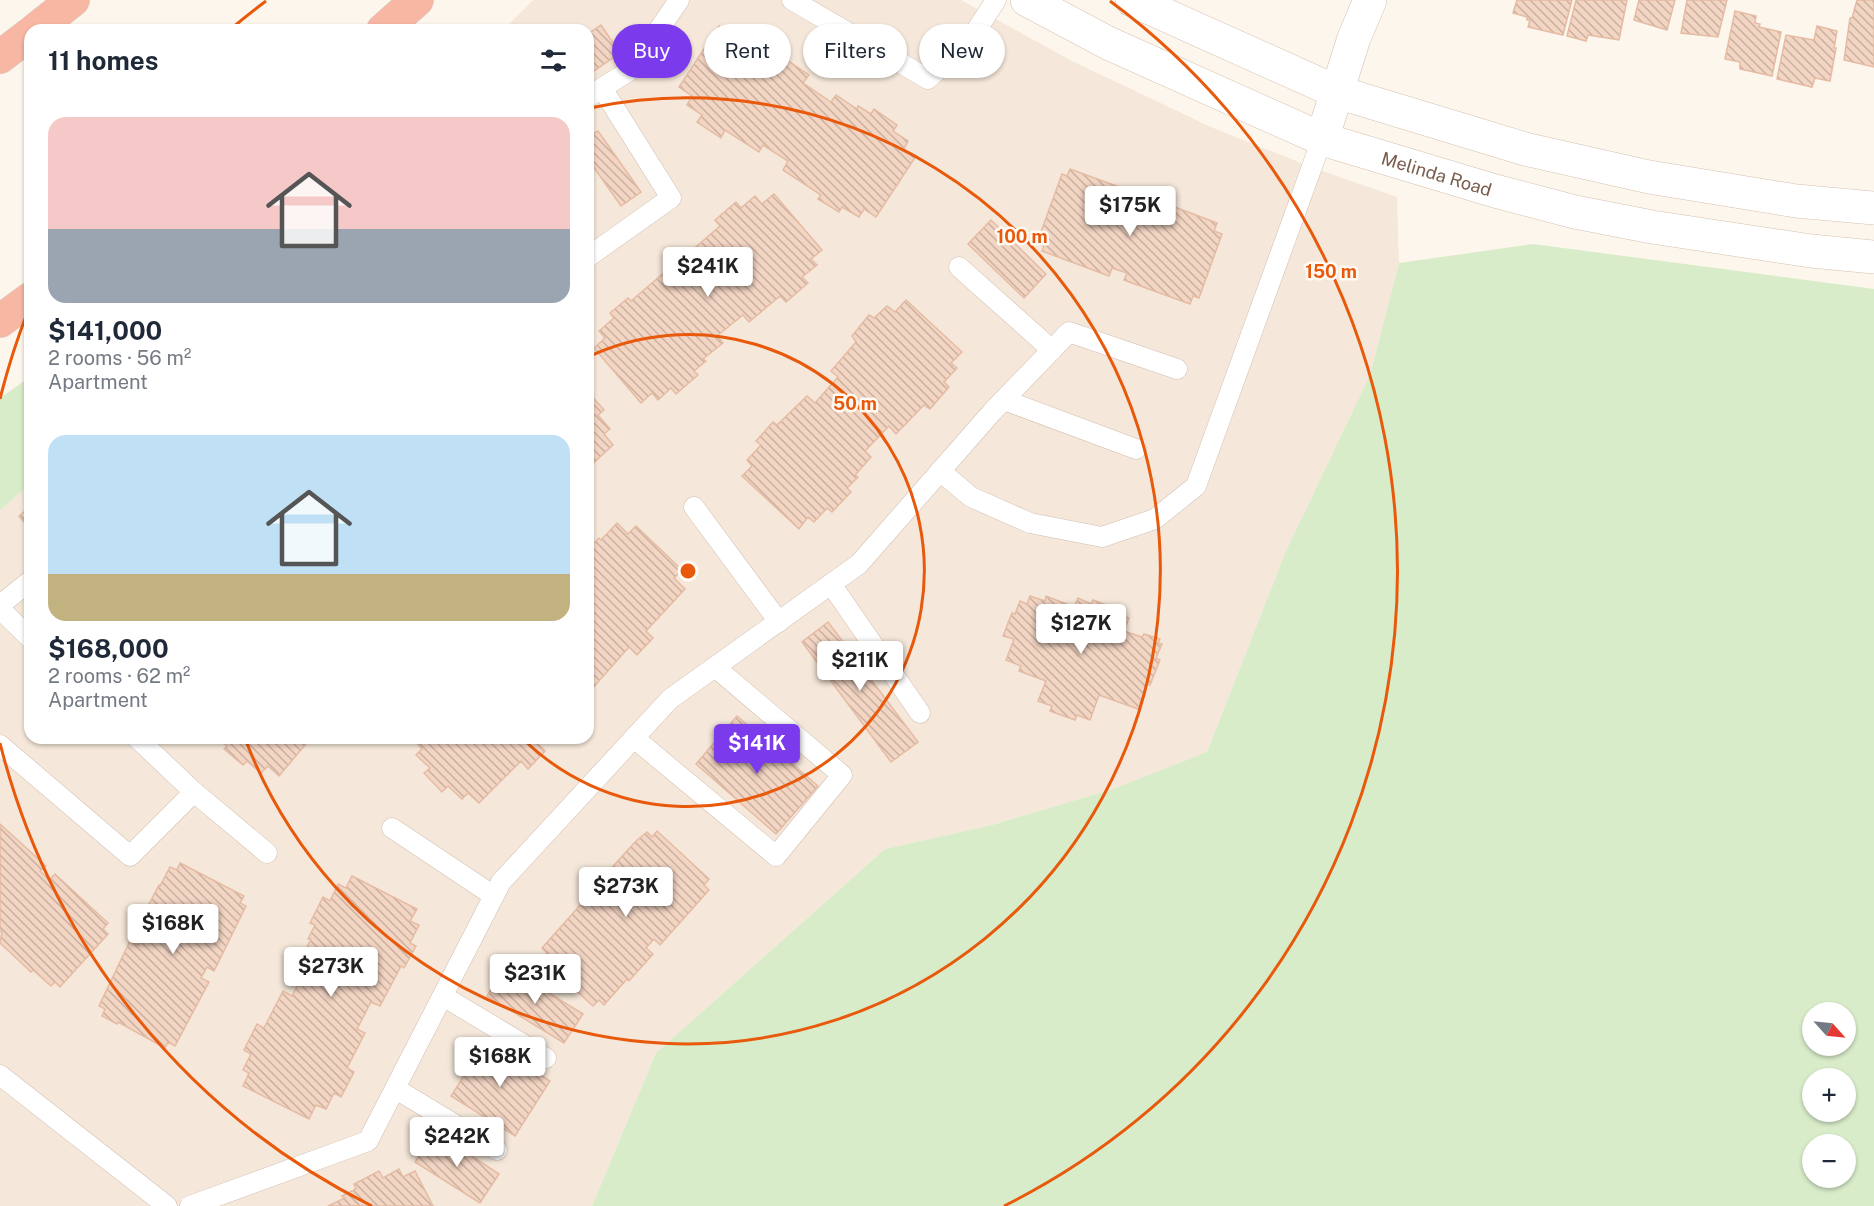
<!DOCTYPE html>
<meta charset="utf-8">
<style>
:root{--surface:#fff;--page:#f6f6f7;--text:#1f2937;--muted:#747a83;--accent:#7c3aed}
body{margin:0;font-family:"Public Sans",sans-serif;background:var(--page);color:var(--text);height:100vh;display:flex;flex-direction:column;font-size:22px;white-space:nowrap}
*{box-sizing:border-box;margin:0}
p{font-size:20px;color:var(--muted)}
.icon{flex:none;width:33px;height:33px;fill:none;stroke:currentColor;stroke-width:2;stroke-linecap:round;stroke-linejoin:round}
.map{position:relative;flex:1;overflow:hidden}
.details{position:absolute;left:24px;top:24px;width:570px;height:720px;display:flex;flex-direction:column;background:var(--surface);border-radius:18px;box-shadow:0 2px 4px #0004}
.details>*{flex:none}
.banner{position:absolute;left:612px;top:24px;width:570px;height:54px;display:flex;gap:12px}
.needle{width:39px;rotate:117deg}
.tools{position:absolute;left:1802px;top:1002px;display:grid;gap:12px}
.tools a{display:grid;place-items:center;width:54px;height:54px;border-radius:50%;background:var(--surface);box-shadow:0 2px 4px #0004;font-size:30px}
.price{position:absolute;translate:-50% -51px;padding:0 14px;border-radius:6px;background:#fff;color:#222;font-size:20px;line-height:39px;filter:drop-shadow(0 2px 3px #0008)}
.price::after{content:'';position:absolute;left:50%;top:36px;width:18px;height:14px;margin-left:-9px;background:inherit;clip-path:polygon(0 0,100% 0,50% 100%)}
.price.current{background:var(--accent);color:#fff}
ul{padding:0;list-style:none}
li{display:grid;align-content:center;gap:12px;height:318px;padding:0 24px}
li span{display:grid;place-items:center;height:186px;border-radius:18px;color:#555}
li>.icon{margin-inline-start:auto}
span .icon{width:108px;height:108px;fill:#fffc;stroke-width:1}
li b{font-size:26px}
h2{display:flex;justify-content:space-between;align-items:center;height:72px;padding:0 24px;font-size:26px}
.pill{padding:0 21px;border-radius:27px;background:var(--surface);box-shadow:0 2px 4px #0004;font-size:21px;line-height:54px}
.pill.current{background:var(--accent);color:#fff}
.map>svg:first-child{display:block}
</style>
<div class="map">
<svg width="1874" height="1206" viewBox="0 0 1874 1206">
<defs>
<pattern id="building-back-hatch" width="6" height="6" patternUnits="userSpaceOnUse" patternTransform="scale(1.5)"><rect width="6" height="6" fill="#f3d5c3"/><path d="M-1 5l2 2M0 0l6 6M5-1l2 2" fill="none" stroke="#cab0a1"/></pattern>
</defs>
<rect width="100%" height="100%" fill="#fdf6ec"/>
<!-- residential -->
<path fill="#f5e8da" d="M533,0H961L1072,61L1211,127L1311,167L1397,197L1399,263L1370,375L1286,551L1207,752L1113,789L992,825L885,849L656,1053L592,1206H0V510L30,484V738H588V30H503Z"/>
<!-- grass -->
<g fill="#d8ecc9" fill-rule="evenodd">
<path d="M1533,244L1874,289V1206H592L656,1053L885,849L992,825L1113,789L1207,752L1286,551L1370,375L1399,263ZM1812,1012H1845V1046H1812ZM1812,1078H1845V1112H1812ZM1812,1144H1845V1178H1812Z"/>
<path d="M30,377V484L0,510V398Z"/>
</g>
<!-- building -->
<g fill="url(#building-back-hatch)" stroke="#e6bba3" stroke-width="1.5">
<path d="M1517,0H1572L1563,35L1528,27L1530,20H1527V17L1513,13Z"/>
<path d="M1576,0H1627L1619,40L1588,35L1586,41L1567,36Z"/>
<path d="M1639,0H1675L1667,30L1634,20Z"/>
<path d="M1687,0H1727L1718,37L1681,33Z"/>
<path d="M1857,0H1874V67L1844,60L1850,18H1852Z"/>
<path d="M1735,11L1756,16L1755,23L1760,24L1759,27L1781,32L1772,76L1740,69V62L1725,59Z"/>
<path d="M601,25L620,53L588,75V34Z"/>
<path d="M719,26L731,33L735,27L750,37L755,30L779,46L775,52L809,75L803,83L831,102L836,95L857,109L858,106L871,114L874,109L897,125L893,131L908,141L904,149L916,156L876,217L864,209L859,217L842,207L839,212L818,199L821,195L783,170L788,161L763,145L759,152L725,130L721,138L697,122L702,115L687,105L692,96L679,87Z"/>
<path d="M1817,26L1837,31L1834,48H1836L1830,81L1815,78L1812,87L1777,79L1786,35L1814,40Z"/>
<path d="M598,131L641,192L621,206L588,159V137Z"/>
<path d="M1070,169L1141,195L1137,203L1148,207L1151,198L1217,223L1214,231L1222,234L1199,298L1193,296L1190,304L1124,280L1127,273L1112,268L1109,276L1042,251L1044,246L1037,243L1062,174L1067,176Z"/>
<path d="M774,194L822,250L811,259L817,265L802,277L808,283L786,302L780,296L749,322L743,315L717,336L723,343L703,359L706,361L694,371L698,375L676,394L671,388L658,400L652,393L641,403L594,348L605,338L599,331L614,318L610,313L628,298L631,301L666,271L672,279L696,259L690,252L720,226L715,220L736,202L741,208L755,196L762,204Z"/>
<path d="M991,220L1046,274L1024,298L968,244Z"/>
<path d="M906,300L962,352L951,363L957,368L944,382L949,387L930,409L924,405L896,434L889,426L865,451L871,457L855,475L858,477L847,488L851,492L832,512L827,508L814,522L808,517L799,529L742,476L752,466L747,460L761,445L756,441L773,422L777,425L807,396L815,403L838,377L831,371L856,342L852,336L869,315L874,318L887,306L895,312Z"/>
<path d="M588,392L604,410L598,415L610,429L604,434L613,445L588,468Z"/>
<path d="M30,507V529L19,516Z"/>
<path d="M617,523L628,534L636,526L682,570L674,578L685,589L646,631L653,638L637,655L629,647L591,690L588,687V549L599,538L601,540Z"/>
<path d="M1030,596L1045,601L1046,596L1074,607L1078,598L1091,604L1093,600L1117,609L1115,613L1129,618L1124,631L1142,637L1144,634L1160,639L1158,643L1162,644L1156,658L1160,660L1150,685L1147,684L1138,709L1099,695L1090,720L1077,715L1075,720L1050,711L1052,706L1038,701L1046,681L1019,671L1021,666L1006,660L1014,639L1003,636L1012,613L1015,614L1020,601L1027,604Z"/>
<path d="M828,622L918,742L891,762L802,642Z"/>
<path d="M737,716L818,786L776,834L696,764Z"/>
<path d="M218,738H311L279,776L268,766L261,773L247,761L243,765L224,749L227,746Z"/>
<path d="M412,738H542L537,743L545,751L528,769L521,761L479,803L468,793L462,799L448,786L442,792L424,773L430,768L416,755L422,749Z"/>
<path d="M0,824L46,866L40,871L49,880L55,874L108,923L103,929L108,934L60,987L55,982L51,986L33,970L31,972L0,943L2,932L0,931Z"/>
<path d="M657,831L709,879L704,885L709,890L660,945L654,939L646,948L653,954L629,981L627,979L604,1005L599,1000L593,1006L542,959L547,953L542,948L590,894L595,899L603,890L597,884L635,842L647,832L652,837Z"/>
<path d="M180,863L244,896L240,903L246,906L214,971L207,967L201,978L209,982L175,1046L168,1042L165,1048L118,1022L117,1024L102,1016L105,1009L99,1006L130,941L139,945L144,934L136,929L159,885L160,886L170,867L177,870Z"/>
<path d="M352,876L417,909L410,921L419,925L410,943L416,946L404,968L401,966L380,1006L371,1002L357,1029L365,1033L347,1068L354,1072L341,1097L334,1093L326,1109L316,1105L309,1119L243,1086L249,1073L243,1070L251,1054L244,1050L257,1024L264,1028L283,991L292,996L307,966L300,962L311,939H308L315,925L310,923L323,897L330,901L338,884L346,888Z"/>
<path d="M505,966L583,1014L564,1043L487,996Z"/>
<path d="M486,1041L550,1081L515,1136L451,1096Z"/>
<path d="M435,1132L499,1174L480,1203L415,1162Z"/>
<path d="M399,1169L403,1177L415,1171L433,1206H328L345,1198L342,1196L356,1189L354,1184L379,1171L383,1178Z"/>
</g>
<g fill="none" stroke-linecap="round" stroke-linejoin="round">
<!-- service casing -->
<g stroke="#d1beb0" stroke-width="21">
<g id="service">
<path d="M792,0L928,79L972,37L996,0"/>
<path d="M588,97L632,69L679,0"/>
<path d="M588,257L671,198L602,88"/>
<path d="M959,267L1052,350"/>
<path d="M1004,400L1136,449"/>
<path d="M940,471L971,497L1030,523L1102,537L1155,519L1196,486L1322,139"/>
<path d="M694,507L779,622"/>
<path d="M831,584L920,713"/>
<path d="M0,605L30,581"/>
<path d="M0,609L30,638"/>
<path d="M634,738L776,856L842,775L715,667"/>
<path d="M0,745L130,856L194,792L137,738"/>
<path d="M194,792L267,853"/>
<path d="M392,828L494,896"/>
<path d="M443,996L546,1058"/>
<path d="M0,1075L167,1206"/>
<path d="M396,1089L497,1150"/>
<path d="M190,1206L368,1141L501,882L670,699L859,564L992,412L1069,332L1177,369"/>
</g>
</g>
<!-- minor casing -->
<g stroke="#d1beb0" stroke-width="34">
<path id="minor" d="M1322,139L1354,38L1370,0"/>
</g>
<!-- secondary casing -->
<g stroke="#d6c0b0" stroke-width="34">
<g id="secondary">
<path id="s1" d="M1027,0L1108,43L1322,139L1495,191L1575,212L1652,227L1811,251L1874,257"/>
<path d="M1132,0L1337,92L1525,149L1649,177L1796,201L1874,208"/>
</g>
</g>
<!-- motorway casing -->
<g stroke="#dad1cd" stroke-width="34">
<g id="motorway">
<path d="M35,30L73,0"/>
<path d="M383,30L417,0"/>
<path d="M0,57L30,34"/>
<path d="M0,321L30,299"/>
</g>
</g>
<!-- service -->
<use href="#service" stroke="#fff" stroke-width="20"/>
<!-- minor -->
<use href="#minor" stroke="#fff" stroke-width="33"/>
<!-- secondary -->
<use href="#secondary" stroke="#fff" stroke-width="33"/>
<!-- motorway -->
<use href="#motorway" stroke="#f7b7a3" stroke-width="33"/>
</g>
<!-- distance rings -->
<g fill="none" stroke="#e8590c" stroke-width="3">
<path d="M588 357A236 236 0 1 1 523 739"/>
<path d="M590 108A473 473 0 1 1 246 741"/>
<path d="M372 1206A709 709 0 0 1 0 743M0 399A709 709 0 0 1 28 311M232 28A709 709 0 0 1 266 1M1110 1A709 709 0 0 1 1004 1206"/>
</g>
<g text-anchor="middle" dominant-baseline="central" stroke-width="5" stroke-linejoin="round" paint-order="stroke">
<!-- street labels -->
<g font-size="18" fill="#7a5c4d" stroke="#fffaf3">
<text stroke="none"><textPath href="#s1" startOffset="446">Melinda Road</textPath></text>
</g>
</g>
<circle cx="688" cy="571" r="9" fill="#e8590c" stroke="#fffaf3" stroke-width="3"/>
<g font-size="18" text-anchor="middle" font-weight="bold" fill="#e8590c" stroke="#fffaf3" stroke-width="5" stroke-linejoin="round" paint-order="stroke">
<text x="1022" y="243">100 m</text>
<text x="1331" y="278">150 m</text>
<text x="855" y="410">50 m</text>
</g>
</svg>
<div class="tools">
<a><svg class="needle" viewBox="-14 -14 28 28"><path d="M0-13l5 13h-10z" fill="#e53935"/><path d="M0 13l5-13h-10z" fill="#747a83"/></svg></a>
<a>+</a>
<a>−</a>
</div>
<b class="price" style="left:1130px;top:237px">$175K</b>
<b class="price" style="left:708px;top:298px">$241K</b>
<b class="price" style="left:1081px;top:655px">$127K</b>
<b class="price" style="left:860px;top:692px">$211K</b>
<b class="price current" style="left:757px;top:775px">$141K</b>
<b class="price" style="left:626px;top:918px">$273K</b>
<b class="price" style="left:173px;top:955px">$168K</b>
<b class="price" style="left:331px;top:998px">$273K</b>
<b class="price" style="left:535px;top:1005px">$231K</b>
<b class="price" style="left:500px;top:1088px">$168K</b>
<b class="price" style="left:457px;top:1168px">$242K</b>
<div class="banner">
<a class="pill current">Buy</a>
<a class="pill">Rent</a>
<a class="pill">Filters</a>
<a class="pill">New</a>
</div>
<section class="details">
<h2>11 homes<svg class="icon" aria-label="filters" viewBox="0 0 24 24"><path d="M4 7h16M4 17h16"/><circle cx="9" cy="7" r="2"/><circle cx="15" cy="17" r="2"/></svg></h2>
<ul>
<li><span style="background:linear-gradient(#f6c9c9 60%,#9aa5b1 0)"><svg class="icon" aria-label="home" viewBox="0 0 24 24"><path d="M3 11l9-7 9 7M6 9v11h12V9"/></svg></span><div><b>$141,000</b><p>2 rooms · 56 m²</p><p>Apartment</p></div></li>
<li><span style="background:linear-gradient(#bfe0f5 75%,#c2b280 0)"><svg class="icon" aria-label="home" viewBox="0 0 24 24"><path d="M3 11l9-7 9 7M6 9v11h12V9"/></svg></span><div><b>$168,000</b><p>2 rooms · 62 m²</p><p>Apartment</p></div></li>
</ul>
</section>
</div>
